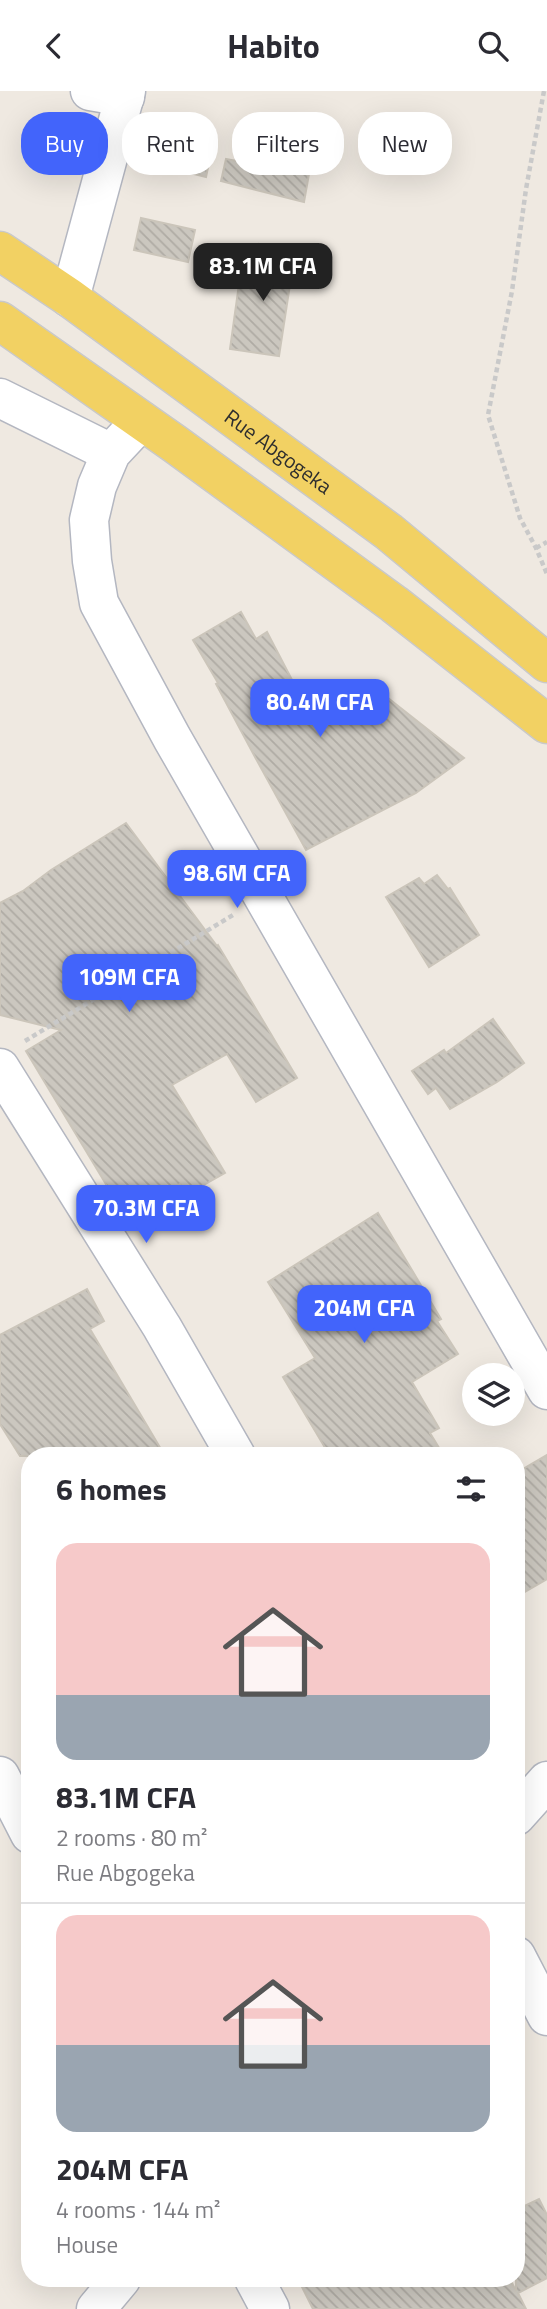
<!DOCTYPE html>
<meta charset="utf-8">
<style>
:root{--surface:#fff;--page:#f2f2f3;--text:#2b2b33;--muted:#7c7c81;--line:#e1e1e2;--accent:#4264fb}
body{margin:0;font-family:"Titillium Web",sans-serif;background:var(--page);color:var(--text);height:100vh;display:flex;flex-direction:column;font-size:26px;white-space:nowrap}
*{box-sizing:border-box;margin:0}
p{font-size:23px;color:var(--muted)}
.icon{flex:none;width:38px;height:38px;fill:none;stroke:currentColor;stroke-width:2;stroke-linecap:round;stroke-linejoin:round}
.map{position:relative;flex:1;overflow:hidden}
.sheet{position:absolute;left:21px;top:1356px;width:504px;height:840px;display:flex;flex-direction:column;background:var(--surface);border-radius:28px;box-shadow:0 7px 28px #0002}
.sheet>*{flex:none}
.hud{position:absolute;left:21px;top:21px;width:506px;height:63px;display:flex;gap:14px}
.controls{position:absolute;left:462px;top:1272px;display:grid;gap:14px}
.controls a{display:grid;place-items:center;width:63px;height:63px;border-radius:50%;background:var(--surface);box-shadow:0 7px 28px #0002;font-size:35px}
.price{position:absolute;translate:-50% -60px;padding:0 16px;border-radius:14px;background:var(--accent);color:#fff;font-size:23px;line-height:46px;filter:drop-shadow(0 2px 4px #0008)}
.price::after{content:'';position:absolute;left:50%;top:42px;width:21px;height:16px;margin-left:-10px;background:inherit;clip-path:polygon(0 0,100% 0,50% 100%)}
.price.active{background:#222;color:#fff}
ul{padding:0;list-style:none}
li{display:grid;align-content:center;gap:14px;height:371px;padding:0 35px}
li+li{border-top:2px solid var(--line)}
li span{display:grid;place-items:center;height:217px;border-radius:21px;color:#555}
li>.icon{margin-inline-start:auto}
span .icon{width:126px;height:126px;fill:#fffc;stroke-width:1}
li b{font-size:30px}
h2{display:flex;justify-content:space-between;align-items:center;height:84px;padding:0 35px;font-size:30px}
.pill{padding:0 24px;border-radius:28px;background:var(--surface);box-shadow:0 7px 28px #0002;font-size:24px;line-height:63px}
.pill.active{background:var(--accent);color:#fff}
header{display:flex;justify-content:space-between;align-items:center;height:91px;padding:0 35px;background:var(--surface);font-size:32px;font-weight:700}
.map>svg:first-child{display:block}
</style>
<header><svg class="icon" aria-label="back" viewBox="0 0 24 24"><path d="M15 5l-7 7 7 7"/></svg>Habito<svg class="icon" aria-label="search" viewBox="0 0 24 24"><circle cx="10" cy="10" r="6"/><path d="M15 15l6 6"/></svg></header>
<div class="map">
<svg width="547" height="2218" viewBox="0 0 547 2218">
<defs>
<pattern id="building-back-hatch" width="6" height="6" patternUnits="userSpaceOnUse" patternTransform="scale(1.75)"><rect width="6" height="6" fill="#cbc7bf"/><path d="M-1 5l2 2M0 0l6 6M5-1l2 2" fill="none" stroke="#afaba4"/></pattern>
</defs>
<rect width="100%" height="100%" fill="#efe9e1"/>
<!-- building -->
<g fill="url(#building-back-hatch)" stroke="#cbc5ba" stroke-width="2">
<path d="M149,42L212,58L206,86L142,70Z"/>
<path d="M226,68L309,83L304,111L221,90Z"/>
<path d="M141,127L195,139L188,171L134,159Z"/>
<path d="M259,153L295,161L279,265L230,258L240,186L252,188Z"/>
<path d="M241,521L256,548L267,541L315,633L374,596L464,667L416,702L306,759L255,666L216,593L218,592L193,549Z"/>
<path d="M126,732L217,855L218,854L297,987L256,1011L227,963L172,994L225,1082L186,1104L180,1093L125,1125L26,960L61,939L0,924V812L23,800L51,779Z"/>
<path d="M437,784L448,798L450,797L479,844L429,876L386,806L419,787L424,793Z"/>
<path d="M493,928L524,972L497,991L450,1018L436,997L428,1003L412,980L444,959L446,962Z"/>
<path d="M378,1122L441,1228L437,1230L458,1263L412,1291L439,1337L430,1342L444,1365H330L283,1286L315,1267L268,1191Z"/>
<path d="M87,1198L104,1230L90,1238L165,1365H20L0,1333V1244Z"/>
<path d="M547,1364V1488L516,1506V1382Z"/>
<path d="M539,2108L547,2124V2187L518,2202L526,2218H313L298,2188H510L516,2200V2119Z"/>
</g>
<g fill="none" stroke-linecap="round" stroke-linejoin="round">
<!-- street casing -->
<g stroke="#b4b7c1" stroke-width="41">
<g id="street">
<path d="M90,0L125,6"/>
<path d="M70,207L126,0"/>
<path d="M0,307L111,362"/>
<path d="M141,330L111,362L97,395L89,429L92,470L99,512L172,647L547,1299"/>
<path d="M0,977L162,1236L236,1365"/>
<path d="M0,1685L30,1743"/>
<path d="M516,1725L547,1690"/>
<path d="M516,1865L547,1925"/>
<path d="M254,2188L270,2218"/>
<path d="M96,2218L121,2188"/>
</g>
</g>
<!-- primary casing -->
<g stroke="#c9c9c9" stroke-width="41">
<g id="primary">
<path id="s1" d="M0,160L70,207L389,441L547,572"/>
<path d="M0,230L175,353L394,513L547,633"/>
</g>
</g>
<!-- path -->
<g stroke="#c9c9c9" stroke-width="4.5" stroke-dasharray="5 3.5" stroke-linecap="butt">
<path d="M544,0L526,98L512,200L488,324L520,427L536,457L547,483"/>
<path d="M536,457L547,451"/>
<path d="M25,950L233,824"/>
</g>
<!-- street -->
<use href="#street" stroke="#fff" stroke-width="38"/>
<!-- primary -->
<use href="#primary" stroke="#f2d163" stroke-width="38"/>
</g>
<g text-anchor="middle" dominant-baseline="central" stroke-width="6" stroke-linejoin="round" paint-order="stroke">
<!-- street labels -->
<g font-size="21" fill="#2e2e2e" stroke="#fff">
<text stroke="none"><textPath href="#s1" startOffset="343">Rue Abgogeka</textPath></text>
</g>
</g>
</svg>
<div class="controls">
<a><svg class="icon" aria-label="layers" viewBox="0 0 24 24"><path d="M12 4l9 5-9 5-9-5zM3 14l9 5 9-5"/></svg></a>
</div>
<b class="price active" style="left:263px;top:212px">83.1M CFA</b>
<b class="price" style="left:320px;top:648px">80.4M CFA</b>
<b class="price" style="left:237px;top:819px">98.6M CFA</b>
<b class="price" style="left:129px;top:923px">109M CFA</b>
<b class="price" style="left:146px;top:1154px">70.3M CFA</b>
<b class="price" style="left:364px;top:1254px">204M CFA</b>
<div class="hud">
<a class="pill active">Buy</a>
<a class="pill">Rent</a>
<a class="pill">Filters</a>
<a class="pill">New</a>
</div>
<section class="sheet">
<h2>6 homes<svg class="icon" aria-label="filters" viewBox="0 0 24 24"><path d="M4 7h16M4 17h16"/><circle cx="9" cy="7" r="2"/><circle cx="15" cy="17" r="2"/></svg></h2>
<ul>
<li><span style="background:linear-gradient(#f6c9c9 70%,#9aa5b1 0)"><svg class="icon" aria-label="home" viewBox="0 0 24 24"><path d="M3 11l9-7 9 7M6 9v11h12V9"/></svg></span><div><b>83.1M CFA</b><p>2 rooms · 80 m²</p><p>Rue Abgogeka</p></div></li>
<li><span style="background:linear-gradient(#f6c9c9 60%,#9aa5b1 0)"><svg class="icon" aria-label="home" viewBox="0 0 24 24"><path d="M3 11l9-7 9 7M6 9v11h12V9"/></svg></span><div><b>204M CFA</b><p>4 rooms · 144 m²</p><p>House</p></div></li>
</ul>
</section>
</div>
